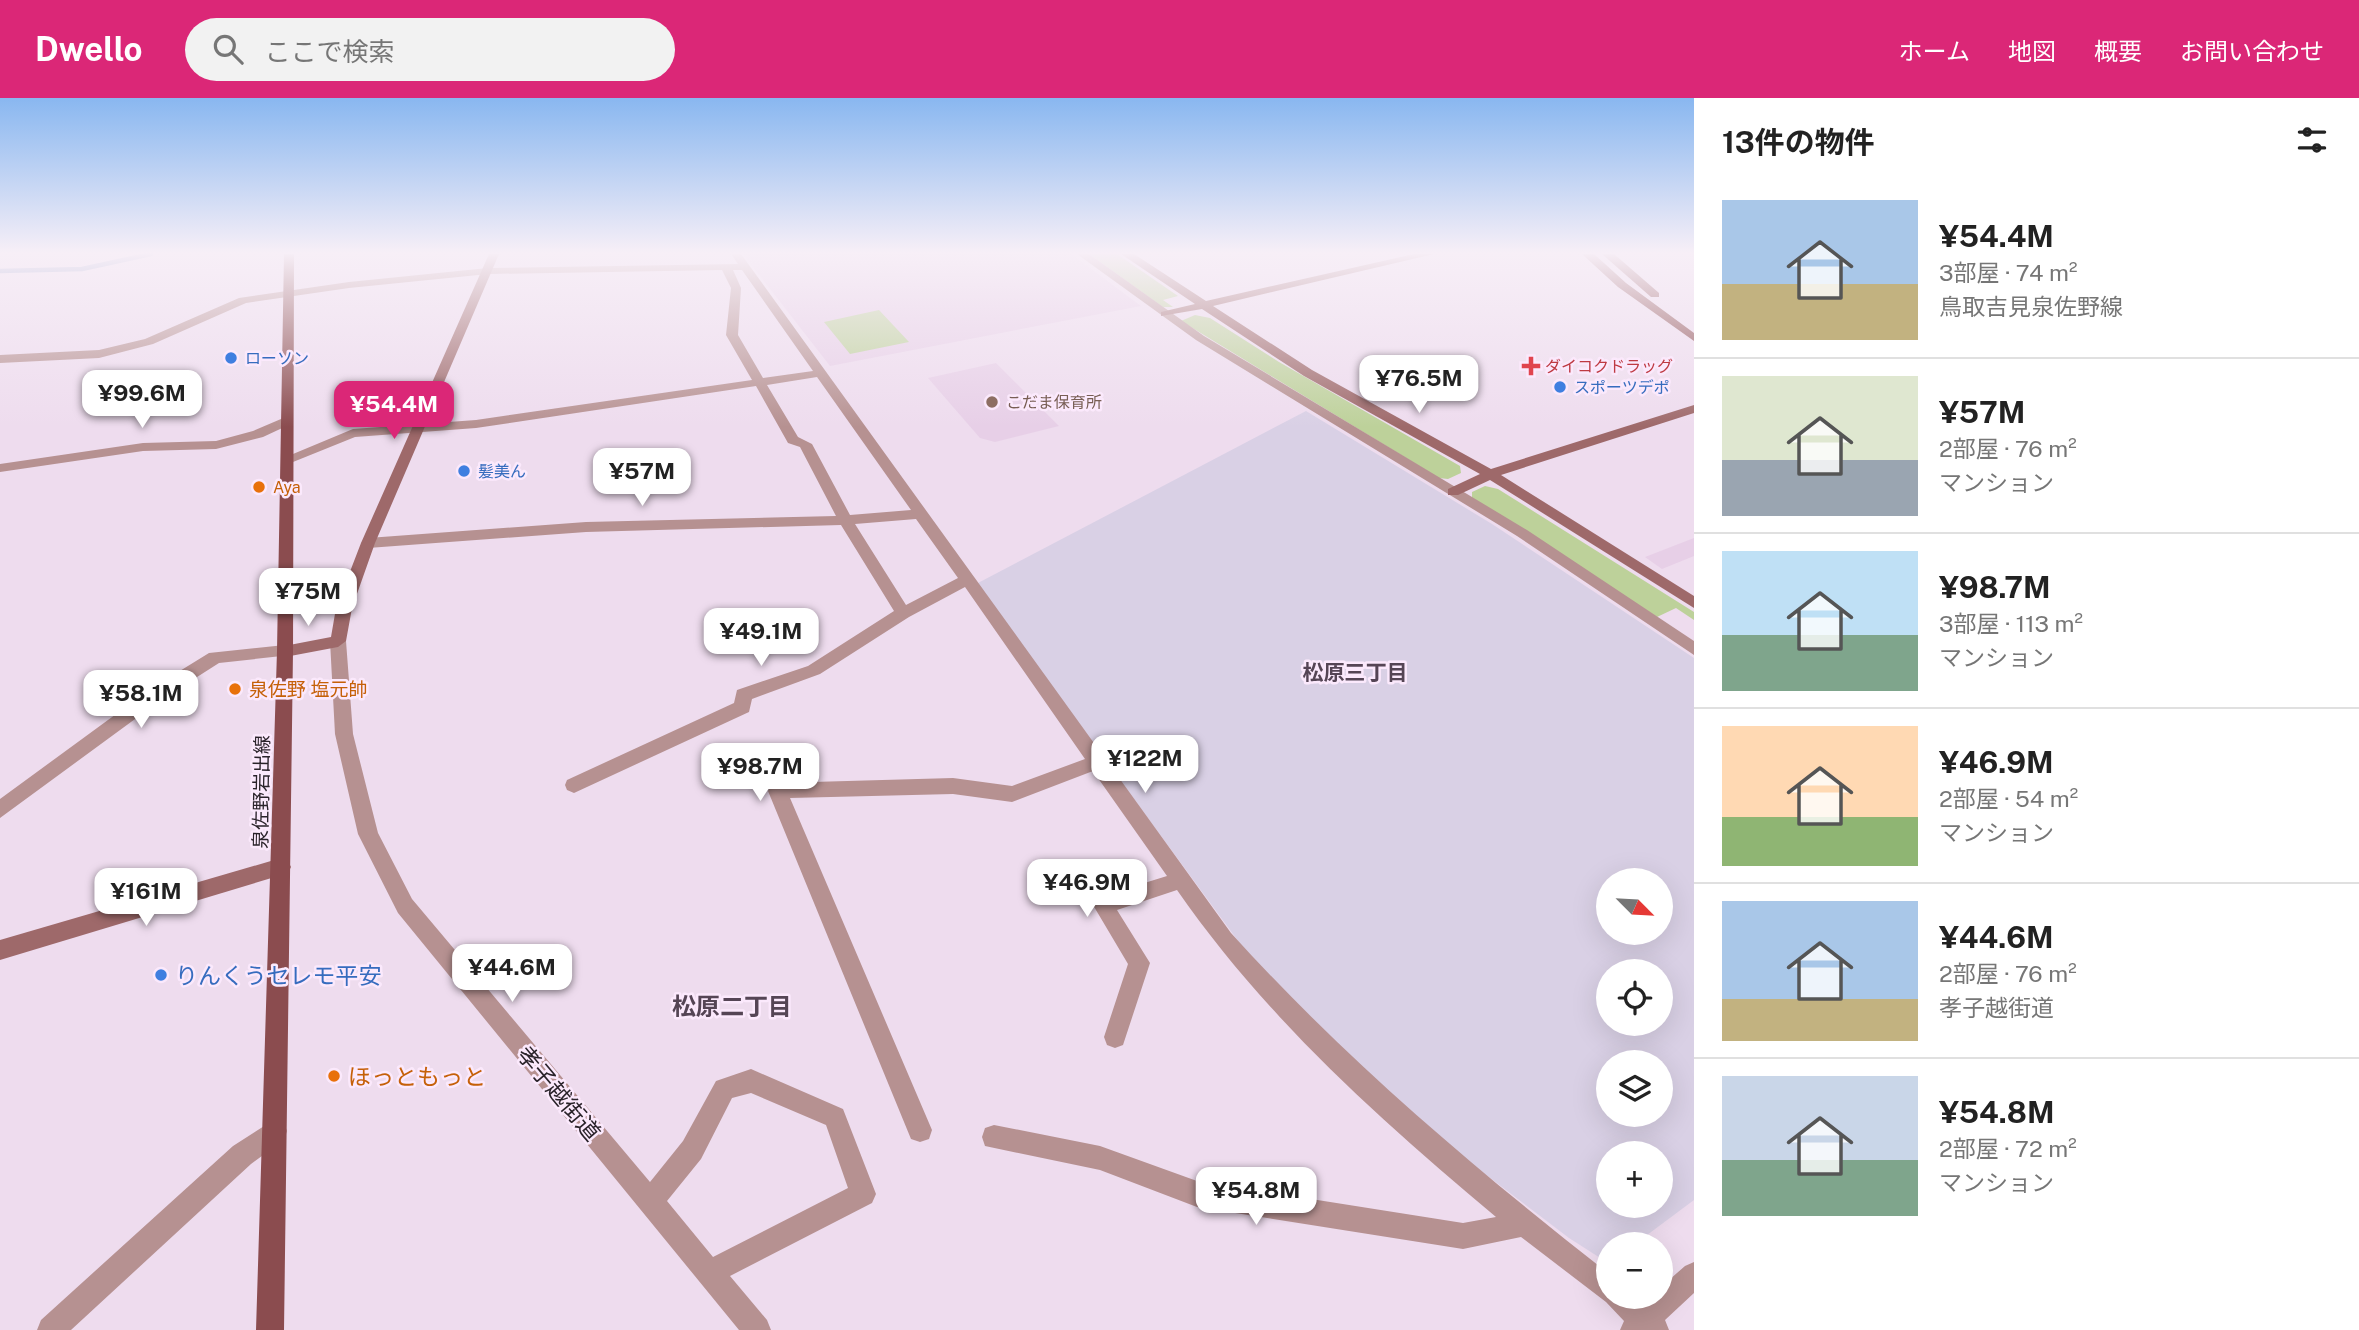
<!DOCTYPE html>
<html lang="ja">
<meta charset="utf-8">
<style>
:root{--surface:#fff;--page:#f2f2f2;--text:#222;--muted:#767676;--line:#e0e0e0;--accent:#db2777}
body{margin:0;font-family:"Public Sans","Noto Sans JP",sans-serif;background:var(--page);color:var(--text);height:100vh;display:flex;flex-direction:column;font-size:26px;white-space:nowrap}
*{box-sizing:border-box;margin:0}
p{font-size:23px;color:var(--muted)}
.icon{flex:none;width:38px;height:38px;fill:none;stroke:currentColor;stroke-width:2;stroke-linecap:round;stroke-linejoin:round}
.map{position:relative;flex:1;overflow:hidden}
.sheet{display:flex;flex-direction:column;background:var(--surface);width:665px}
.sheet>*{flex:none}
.needle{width:46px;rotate:114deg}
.controls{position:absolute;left:1596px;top:770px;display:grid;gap:14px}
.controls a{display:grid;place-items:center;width:77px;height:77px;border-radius:50%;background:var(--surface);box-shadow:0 7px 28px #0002;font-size:35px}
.price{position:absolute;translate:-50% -60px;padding:0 16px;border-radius:14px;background:#fff;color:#222;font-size:23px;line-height:46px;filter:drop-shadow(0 2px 4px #0008)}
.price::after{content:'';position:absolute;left:50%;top:42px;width:21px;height:16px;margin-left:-10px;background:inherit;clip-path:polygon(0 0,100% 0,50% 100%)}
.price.current{background:var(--accent);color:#fff}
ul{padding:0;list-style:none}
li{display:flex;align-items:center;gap:21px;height:175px;padding:0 28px}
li+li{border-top:2px solid var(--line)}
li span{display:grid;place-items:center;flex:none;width:196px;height:140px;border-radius:0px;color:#555}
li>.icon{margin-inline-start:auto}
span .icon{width:84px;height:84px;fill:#fffc;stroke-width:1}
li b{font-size:30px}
h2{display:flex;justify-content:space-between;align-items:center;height:84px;padding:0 28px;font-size:30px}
header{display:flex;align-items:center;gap:42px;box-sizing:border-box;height:98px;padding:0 35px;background:var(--accent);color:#fff}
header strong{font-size:33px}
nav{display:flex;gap:38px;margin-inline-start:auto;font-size:24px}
.search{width:490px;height:63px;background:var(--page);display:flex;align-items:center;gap:18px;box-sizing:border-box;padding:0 24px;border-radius:38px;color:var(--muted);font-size:26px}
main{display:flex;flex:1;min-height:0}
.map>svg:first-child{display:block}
</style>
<header>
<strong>Dwello</strong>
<div class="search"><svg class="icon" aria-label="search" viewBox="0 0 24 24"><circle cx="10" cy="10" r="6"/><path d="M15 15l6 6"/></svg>ここで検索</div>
<nav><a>ホーム</a><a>地図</a><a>概要</a><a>お問い合わせ</a></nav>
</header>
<main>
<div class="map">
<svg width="1694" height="1232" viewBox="0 0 1694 1232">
<rect width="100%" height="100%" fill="#eedcee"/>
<!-- industrial -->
<path fill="#d9d0e5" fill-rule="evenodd" d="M1306,313L1492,426L1694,560V1102L1635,1146H1608V1165L1569,1140L1418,1025L1324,939L1244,851L976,486ZM1608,782H1661V835H1608ZM1608,873H1661V926H1608ZM1608,964H1661V1017H1608ZM1608,1055H1661V1108H1608Z"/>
<!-- built -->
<g fill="#e7cfe7">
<path d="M743,156H1071L1141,208L830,268Z"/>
<path d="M996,265L1059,328L995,344L980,340L928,280Z"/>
<path d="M1694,440V458L1662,471L1645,459Z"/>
</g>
<!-- green -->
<g fill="#bdd19a">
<path d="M1089,156H1117L1178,198L1163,202L1173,209H1163Z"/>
<path d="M879,212L909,244L850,256L824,224Z"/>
<path d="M1195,217L1210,220L1279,264L1460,368L1461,375L1448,381L1439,380L1181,223Z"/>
<path d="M1485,388L1498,391L1694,514V522L1676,510L1657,519L1472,400V394Z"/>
</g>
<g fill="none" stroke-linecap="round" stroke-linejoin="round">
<!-- stream -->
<path stroke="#798dbe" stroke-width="4.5" d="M0,173L82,171L151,156"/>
<!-- street -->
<g fill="#b69191" fill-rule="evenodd">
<path d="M731,156H741L1231,835C1346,962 1474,1070 1608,1175V1199H1637L1644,1205L1650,1199H1661V1189L1685,1168L1694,1164V1195L1665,1222L1669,1232H1620L1624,1223L1606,1204L1521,1139L1463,1151L1197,1109L1100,1072L985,1048L982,1039L985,1030L994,1027L1100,1048L1197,1083L1463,1125L1496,1119C1377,1019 1266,920 1177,792L1117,812L1150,865L1123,947L1115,950L1107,947L1104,939L1128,866L1093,807L1096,800L1167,778L1093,673L1012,704L953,696L790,700L932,1032L929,1041L920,1044L911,1041L768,693L770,688L777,685L953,680L1012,688L1085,661L965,489L909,519L820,576L752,601L749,614L574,695L567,692L565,687L567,682L734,605L737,592L808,568L894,513L841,427L586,434L368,450L361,445L368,440L586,424L836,418L800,349L788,345L756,288L476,330L355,339L293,364H283L281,361L353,331L476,322L752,282L726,237L731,190L722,172L488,176L349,190L246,205L153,246L99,260L0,265V257L99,252L145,241L239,200L349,184L488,170L738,166ZM733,172H742L813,273L763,280L738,237L741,190ZM817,279L911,412L850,417L812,346L798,339L767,287ZM916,421L958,480L906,507L855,426Z"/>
<path d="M1077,156H1089L1204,238L1527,432L1694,543V557L1517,438L1196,242Z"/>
<path d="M288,318L293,319V325L263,339L216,351L143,353L0,374V366L143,345L216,343L253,333Z"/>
<path d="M338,537L346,543L353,636L378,735L412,801L650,1084L683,1043L716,983L751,971L843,1011L876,1096L872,1105L730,1178L767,1222L771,1232H739L398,815L358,736L335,636L330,543ZM751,995L826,1027L848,1090L713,1159L667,1103L701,1061L732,1000Z"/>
<path d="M285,547L293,553L291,557L219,565L161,602L0,720V701L149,592L209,555Z"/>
<path d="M275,1021L284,1024L287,1033L284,1042L251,1066L71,1232H37L41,1222L233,1048Z"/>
</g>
<!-- secondary -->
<g fill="#9e696a" fill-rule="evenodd">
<path d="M489,156H499L375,445L352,510L346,543L338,549L285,559L279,557L277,553L279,549L331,539L336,510L361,445Z"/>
<path d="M1121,156H1134L1206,203L1414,156H1434L1213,208L1312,272L1491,371L1694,307V315L1501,377L1694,498V510L1490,382L1458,397H1448V391L1480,376L1304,278L1202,211L1161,218V214L1195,206Z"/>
<path d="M281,760L288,763L291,769L288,775L0,862V842Z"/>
</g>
<!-- primary -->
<g fill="#8b4c4f" fill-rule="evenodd">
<path d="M284,156H294L293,553L284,1232H256L277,553Z"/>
<path d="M1582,156H1594L1626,185L1694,235V243L1618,189Z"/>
<path d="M1602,156H1614L1659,195V199H1651Z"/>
</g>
</g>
<!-- sky -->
<linearGradient id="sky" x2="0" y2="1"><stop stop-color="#89b7f0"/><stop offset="0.47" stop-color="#f7eff7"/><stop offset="1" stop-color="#f7eff7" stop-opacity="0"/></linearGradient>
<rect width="1694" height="329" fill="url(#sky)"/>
<!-- markers -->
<g fill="#3f7fe0" stroke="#fbe9fc" stroke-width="2.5">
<circle cx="231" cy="260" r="7"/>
<circle cx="1560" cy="289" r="7"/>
<circle cx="464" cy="373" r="7"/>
<circle cx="161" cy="877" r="7"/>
</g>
<path fill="#e0444e" stroke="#fbe9fc" stroke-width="2.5" d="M1527.5 257.5h7v7h7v7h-7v7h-7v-7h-7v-7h7z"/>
<circle fill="#8d6e63" stroke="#fbe9fc" stroke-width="2.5" cx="992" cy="304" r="7"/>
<g fill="#e8710a" stroke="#fbe9fc" stroke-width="2.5">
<circle cx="259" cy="389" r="7"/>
<circle cx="235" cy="591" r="7"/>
<circle cx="334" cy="978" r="7"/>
</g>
<g text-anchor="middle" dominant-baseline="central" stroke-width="5" stroke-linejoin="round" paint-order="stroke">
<!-- far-shop labels -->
<g font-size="16" fill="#366cbe" stroke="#fbe9fc" text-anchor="start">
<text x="245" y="260">ローソン</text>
<text x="1574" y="289">スポーツデポ</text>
<text x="478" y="373">髪美ん</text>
</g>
<!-- far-health labels -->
<g font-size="16" fill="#be3a42" stroke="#fbe9fc" text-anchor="start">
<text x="1545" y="268">ダイコクドラッグ</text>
</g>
<!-- far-education labels -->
<g font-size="16" fill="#785e54" stroke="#fbe9fc" text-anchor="start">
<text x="1006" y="304">こだま保育所</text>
</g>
<!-- far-food labels -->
<g font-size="16" fill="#c56008" stroke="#fbe9fc" text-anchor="start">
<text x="273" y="389">Aya</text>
</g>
<!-- food labels -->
<g font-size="19" fill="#c56008" stroke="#fbe9fc" text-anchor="start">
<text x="249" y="591">泉佐野 塩元帥</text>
</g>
<!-- street labels -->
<g font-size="19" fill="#2a232a" stroke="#fbe9fc">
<text transform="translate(261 694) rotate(-89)">泉佐野岩出線</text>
</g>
<!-- neighbourhood labels -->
<g font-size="21" font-weight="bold" fill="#554555" stroke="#fbe9fc">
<text x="1355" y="574">松原三丁目</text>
</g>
<!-- near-shop labels -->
<g font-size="23" fill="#366cbe" stroke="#fbe9fc" text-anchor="start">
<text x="175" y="877">りんくうセレモ平安</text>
</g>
<!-- near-food labels -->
<g font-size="23" fill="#c56008" stroke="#fbe9fc" text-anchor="start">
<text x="348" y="978">ほっともっと</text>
</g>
<!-- near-street labels -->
<g font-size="23" fill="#2a232a" stroke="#fbe9fc">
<text transform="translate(559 995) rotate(50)">孝子越街道</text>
</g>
<!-- near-neighbourhood labels -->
<g font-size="24" font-weight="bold" fill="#554555" stroke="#fbe9fc">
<text x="732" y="908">松原二丁目</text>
</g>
</g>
</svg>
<div class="controls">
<a><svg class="needle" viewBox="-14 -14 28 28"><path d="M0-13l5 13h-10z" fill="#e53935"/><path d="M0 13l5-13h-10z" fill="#767676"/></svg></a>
<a><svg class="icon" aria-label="locate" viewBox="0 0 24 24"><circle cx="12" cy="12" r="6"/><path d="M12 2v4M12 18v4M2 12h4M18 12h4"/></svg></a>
<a><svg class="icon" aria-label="layers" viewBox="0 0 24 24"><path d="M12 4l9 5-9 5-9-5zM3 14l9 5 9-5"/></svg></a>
<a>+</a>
<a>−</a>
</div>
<b class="price" style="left:1419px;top:317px">¥76.5M</b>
<b class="price" style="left:142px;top:332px">¥99.6M</b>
<b class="price current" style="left:394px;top:343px">¥54.4M</b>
<b class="price" style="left:642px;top:410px">¥57M</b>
<b class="price" style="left:308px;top:530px">¥75M</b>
<b class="price" style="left:761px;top:570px">¥49.1M</b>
<b class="price" style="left:141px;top:632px">¥58.1M</b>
<b class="price" style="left:1145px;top:697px">¥122M</b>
<b class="price" style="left:760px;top:705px">¥98.7M</b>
<b class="price" style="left:1087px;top:821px">¥46.9M</b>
<b class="price" style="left:146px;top:830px">¥161M</b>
<b class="price" style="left:512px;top:906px">¥44.6M</b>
<b class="price" style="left:1256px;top:1129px">¥54.8M</b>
</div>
<section class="sheet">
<h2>13件の物件<svg class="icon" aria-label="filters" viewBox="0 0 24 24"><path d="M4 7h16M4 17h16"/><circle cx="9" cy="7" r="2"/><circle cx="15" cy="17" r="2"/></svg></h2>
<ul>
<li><span style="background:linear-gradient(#a9c7e8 60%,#c2b280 0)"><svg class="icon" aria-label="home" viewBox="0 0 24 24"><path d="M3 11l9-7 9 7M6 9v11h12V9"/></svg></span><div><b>¥54.4M</b><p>3部屋 · 74 m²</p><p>鳥取吉見泉佐野線</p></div></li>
<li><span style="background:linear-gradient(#dfe7d0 60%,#9aa5b1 0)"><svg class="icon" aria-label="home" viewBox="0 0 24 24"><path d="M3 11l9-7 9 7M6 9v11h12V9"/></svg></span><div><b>¥57M</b><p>2部屋 · 76 m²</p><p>マンション</p></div></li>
<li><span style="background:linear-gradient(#bfe0f5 60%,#7fa58c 0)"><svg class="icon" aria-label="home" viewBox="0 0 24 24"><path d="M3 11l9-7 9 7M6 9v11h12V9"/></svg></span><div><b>¥98.7M</b><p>3部屋 · 113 m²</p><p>マンション</p></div></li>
<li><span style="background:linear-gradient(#ffd9b3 65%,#8fb573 0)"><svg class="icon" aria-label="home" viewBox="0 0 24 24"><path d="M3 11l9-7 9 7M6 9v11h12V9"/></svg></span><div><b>¥46.9M</b><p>2部屋 · 54 m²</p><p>マンション</p></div></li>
<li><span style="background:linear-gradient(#a9c7e8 70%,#c2b280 0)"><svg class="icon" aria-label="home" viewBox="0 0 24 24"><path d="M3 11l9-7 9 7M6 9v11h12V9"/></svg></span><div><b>¥44.6M</b><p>2部屋 · 76 m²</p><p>孝子越街道</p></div></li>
<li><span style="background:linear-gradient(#c9d6e8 60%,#7fa58c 0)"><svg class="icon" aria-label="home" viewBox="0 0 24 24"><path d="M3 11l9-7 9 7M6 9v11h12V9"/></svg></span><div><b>¥54.8M</b><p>2部屋 · 72 m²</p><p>マンション</p></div></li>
</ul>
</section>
</main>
